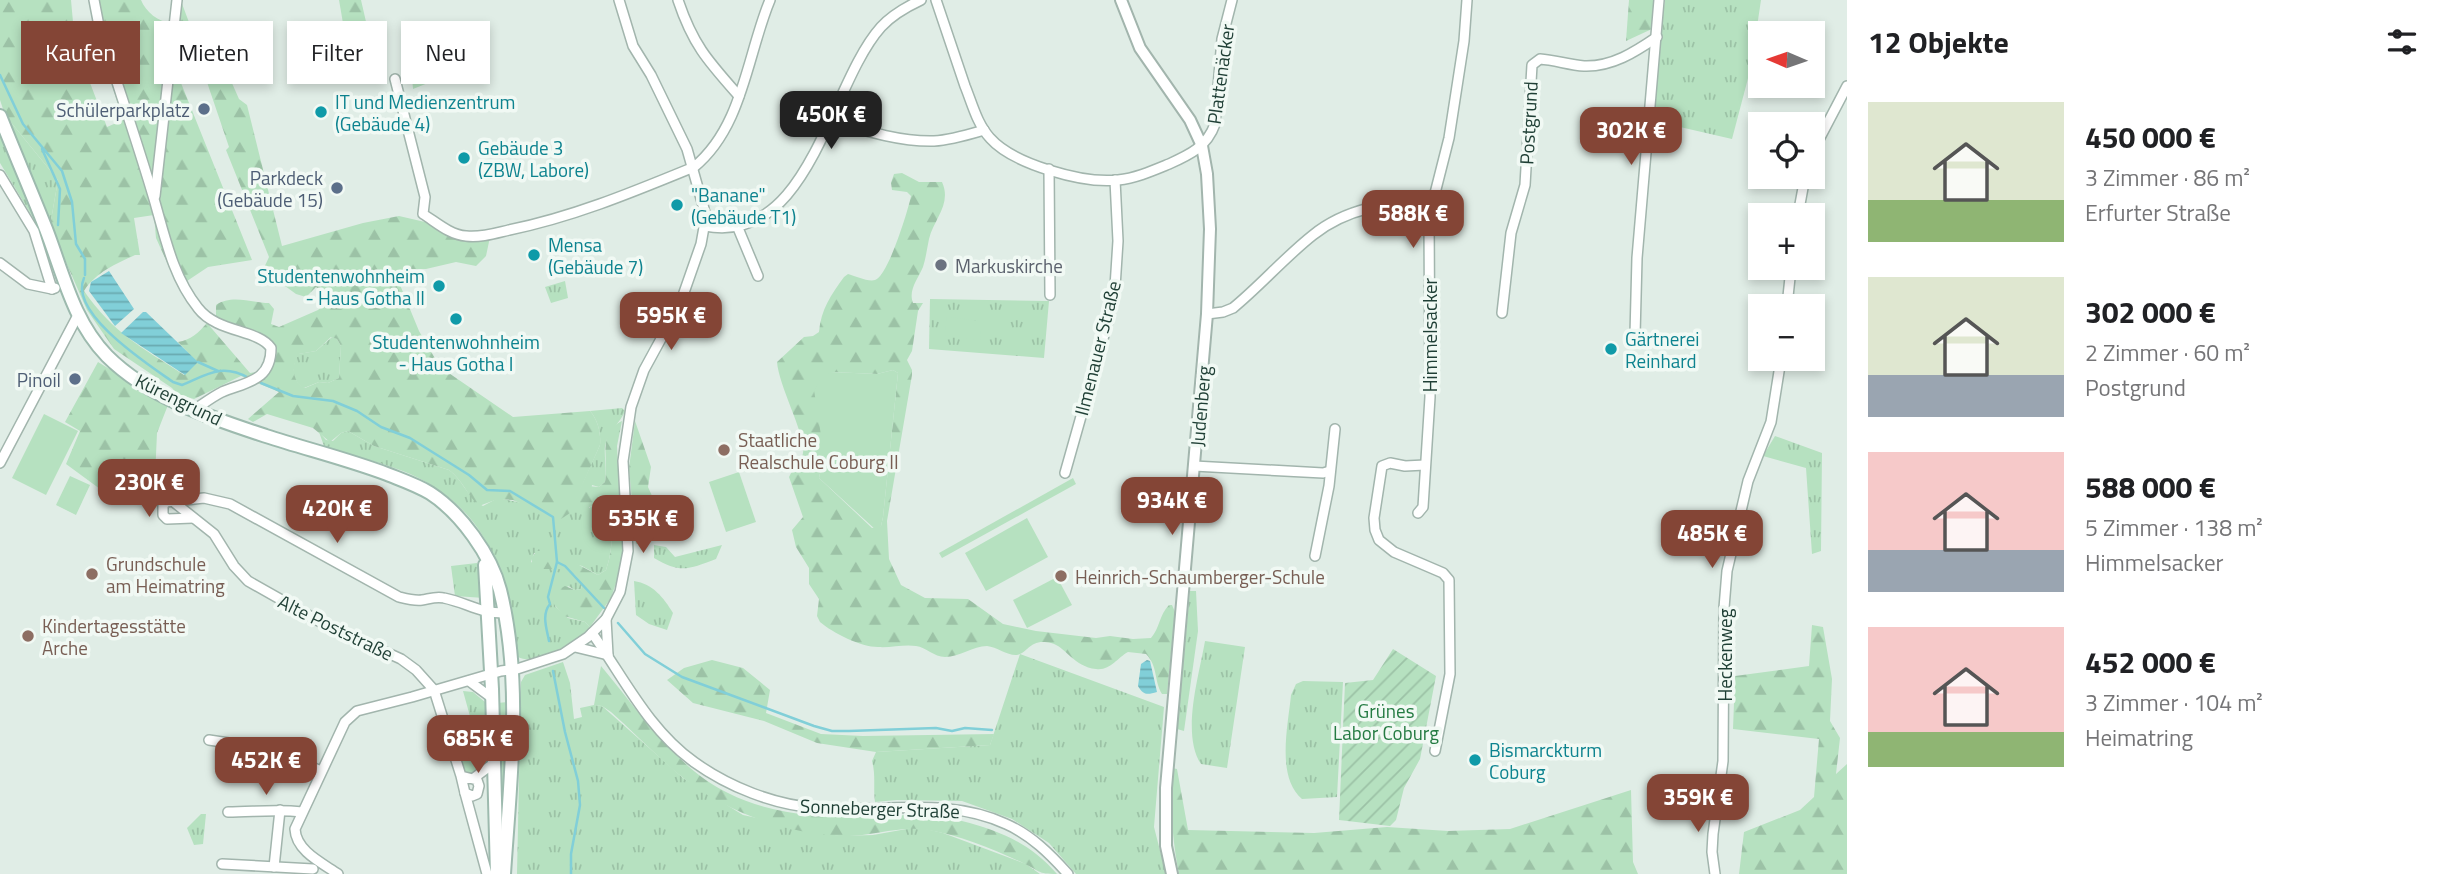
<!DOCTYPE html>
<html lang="de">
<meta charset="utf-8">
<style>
:root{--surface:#fff;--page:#f6f6f6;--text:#202124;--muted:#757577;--accent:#844536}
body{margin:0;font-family:"Titillium Web",sans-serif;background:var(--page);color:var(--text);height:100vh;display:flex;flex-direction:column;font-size:26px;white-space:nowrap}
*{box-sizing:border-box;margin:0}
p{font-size:23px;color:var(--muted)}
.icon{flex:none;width:38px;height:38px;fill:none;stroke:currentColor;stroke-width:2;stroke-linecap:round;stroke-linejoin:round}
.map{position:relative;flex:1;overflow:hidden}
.drawer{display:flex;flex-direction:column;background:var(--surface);width:595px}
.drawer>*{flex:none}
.top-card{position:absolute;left:21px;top:21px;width:665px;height:63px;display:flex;gap:14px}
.needle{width:46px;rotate:272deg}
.tools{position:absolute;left:1748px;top:21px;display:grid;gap:14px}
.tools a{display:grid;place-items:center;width:77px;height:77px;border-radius:0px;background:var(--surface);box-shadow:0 4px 10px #0003;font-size:35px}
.price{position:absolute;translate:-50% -60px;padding:0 16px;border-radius:14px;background:var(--accent);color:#fff;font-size:23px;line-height:46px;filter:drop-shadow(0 2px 4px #0008)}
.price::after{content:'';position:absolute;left:50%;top:42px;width:21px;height:16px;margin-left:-10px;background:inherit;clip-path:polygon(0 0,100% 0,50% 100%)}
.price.current{background:#222;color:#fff}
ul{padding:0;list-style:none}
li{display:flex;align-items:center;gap:21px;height:175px;padding:0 21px}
li span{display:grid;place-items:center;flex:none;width:196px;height:140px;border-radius:0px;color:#555}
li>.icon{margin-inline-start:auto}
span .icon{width:84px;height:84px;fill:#fffc;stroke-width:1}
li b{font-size:30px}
h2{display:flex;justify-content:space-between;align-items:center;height:84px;padding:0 21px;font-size:30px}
.tag{padding:0 24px;border-radius:0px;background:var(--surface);box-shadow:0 4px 10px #0003;font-size:24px;line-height:63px}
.tag.current{background:var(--accent);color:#fff}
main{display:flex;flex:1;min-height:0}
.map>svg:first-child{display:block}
</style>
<main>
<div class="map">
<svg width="1847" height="874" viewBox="0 0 1847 874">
<defs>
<pattern id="grass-tufts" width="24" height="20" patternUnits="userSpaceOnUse" patternTransform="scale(1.75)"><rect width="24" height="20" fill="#b6e1c0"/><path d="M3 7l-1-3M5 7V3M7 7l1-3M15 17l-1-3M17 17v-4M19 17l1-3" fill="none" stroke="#9cc2a6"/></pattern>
<pattern id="forest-firs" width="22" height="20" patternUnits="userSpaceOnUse" patternTransform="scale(1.75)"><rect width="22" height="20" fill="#b6e1c0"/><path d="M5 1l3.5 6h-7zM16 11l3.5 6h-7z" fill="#9cc2a6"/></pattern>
<pattern id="garden-furrows" width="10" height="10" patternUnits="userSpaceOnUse" patternTransform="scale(1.75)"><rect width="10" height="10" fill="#b6e1c0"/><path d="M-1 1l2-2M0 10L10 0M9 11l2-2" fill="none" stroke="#9cc2a6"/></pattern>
<pattern id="water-rules" width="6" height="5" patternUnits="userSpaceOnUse" patternTransform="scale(1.75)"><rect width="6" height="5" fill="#81cfd8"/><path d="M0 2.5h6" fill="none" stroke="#69a9b0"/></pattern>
</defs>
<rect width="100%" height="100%" fill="#e0ede6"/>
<!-- grass -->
<g fill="url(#grass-tufts)">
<path d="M1665,0H1761L1751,67L1732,139L1654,121L1660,37Z"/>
<path d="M422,36L433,81L413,89L411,64H414V55L411,54L410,39Z"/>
<path d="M9,120L58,180L50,226Z"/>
<path d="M0,132L35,221L0,163Z"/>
<path d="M565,281L568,298L551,303L545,287Z"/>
<path d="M930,299L1049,301L1044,358L929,349Z"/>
<path d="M332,337L337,339L341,346L339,378L328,383L319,382L304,388C292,382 291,366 298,354L316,351Z"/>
<path d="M622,408L625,411C620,424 608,430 605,446C604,458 607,470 605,482L599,487L592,485L589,508L605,498L608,500C613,523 614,547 606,570L598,575L582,566L534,553L531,562L547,569L559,567L567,569L577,577L582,585L581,589L575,590L568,586L555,606L568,618L585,622L590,627C578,642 537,667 518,657C510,574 485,502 400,470C375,461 349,454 324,446L319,432L326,440L333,441L341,433L348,431L374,446L449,470C464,481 465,495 483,506L498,498L569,513L600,445C601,433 598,420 590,411Z"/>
<path d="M1775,436L1822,453L1821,551L1812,554L1806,468L1763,456Z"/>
<path d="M654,545L666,547L675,557L722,545L716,559C689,569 681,574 654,558Z"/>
<path d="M477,563L483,580L484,598L455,596L451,566Z"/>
<path d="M634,581C653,584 663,597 673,613L667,630L649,624L636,615Z"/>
<path d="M1190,591H1196L1198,631L1184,731L1177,729Z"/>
<path d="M1205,641L1245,647L1227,768L1201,764C1181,734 1199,676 1205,641Z"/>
<path d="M1020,654L1164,707L1154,827L1166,874H1076L1049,843L1012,819L962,801L897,800L875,802C873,787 876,775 872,761L876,752L990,745Z"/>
<path d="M563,662L570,683L574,719L582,717L580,708L594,705L602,706L683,778L743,815L839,836L873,835L912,828L926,829L943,833L1026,864L1040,874H517L521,682L525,675Z"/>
<path d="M1303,681L1343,682L1337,797L1302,799C1276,777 1288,726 1291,695L1296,684Z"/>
<path d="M463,691L473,692L485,702L487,763L471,775L462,771L452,733L458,731V723L471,720Z"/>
<path d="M508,702V717L501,852L497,703Z"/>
<path d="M201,814H206L203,844L194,845L187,828Z"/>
</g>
<!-- forest -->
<g fill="url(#forest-firs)" fill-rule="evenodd">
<path d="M0,0H71L75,44L107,127L123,120L99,44L90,0H141C146,12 158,22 172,23L181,1L193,33L213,40L239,99L247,105L282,246L363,223L399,216L490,237L486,256L476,266L456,262L426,269H407L400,273L398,280L419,331L440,367L513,417L590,411C598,420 601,433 600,445L570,513L561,519H556L513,500L498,499L479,506C467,495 462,479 449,470L374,446L348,431L341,433L330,442L313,428L267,414L253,422L248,419L279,392L241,376L194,399L177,394L172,388L114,349L87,310L50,226L58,180L5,115L0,100ZM177,35L192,38L229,147L226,150L269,257L263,270L296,294L306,297L316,287L326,295L325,303L318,310L279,327L271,324L274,309L269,303C252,303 232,294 216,305V319L268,339L276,345C279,363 267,371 250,373L207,323C198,333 191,340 178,342L197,362L184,375C143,348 113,333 84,291C96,272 116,264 135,255H140L134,218L154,215L156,238L178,287L208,267L252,260L179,78L172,73ZM331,337L337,339L341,346L339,378L328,383L319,382L305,388C292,382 291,366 299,354L316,351Z"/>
<path d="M339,0H361L373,52L358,51L344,29Z"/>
<path d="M1629,0H1656L1654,28L1626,41Z"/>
<path d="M902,173L919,182H942C952,204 934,219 929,239C927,248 926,258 923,267C918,279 908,290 913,303H923L918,311L912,351L907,360L912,370V375L887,521L889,559L901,585L925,598L968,599L1003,624L1036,631L1096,638L1110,636L1133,639L1151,638C1160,628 1159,615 1169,605H1172L1175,612L1167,694H1162C1154,681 1158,666 1146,654L1128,652C1117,658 1110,671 1096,669C1074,667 1065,646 1051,643C1030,638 1029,652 1017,655C1008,656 997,647 987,646C973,646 960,657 945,657C934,657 926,647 916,646C904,644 891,648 878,647C861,647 833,633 820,622L817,616L819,599L809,584V568L796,547L792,530L803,517L789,477C793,468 802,462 803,453C806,435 779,387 777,362L804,337L813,336L819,332C821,309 831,295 844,277L848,274C855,276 868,282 875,280C888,276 908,211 911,196L907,192L892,190L891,183L894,174ZM893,370L898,373L883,517L881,526L872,528L819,478L824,455L831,372L877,374Z"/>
<path d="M98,362L168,405L157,433L154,499L115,500L66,464L80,431L65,422Z"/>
<path d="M622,421L617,446L623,562L611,598L590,627L585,622L564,616L553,603L555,591L565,586L575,590L581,589L582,585C572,564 555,570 536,569L532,565V557L537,551C558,550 576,564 594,573L598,575L606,570C614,547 613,523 608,500L604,498C597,503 589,511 580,506V497L587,486L599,487L605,482C609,461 597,432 622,421Z"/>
<path d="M635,421L651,467L648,487L657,507C650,522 654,540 636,544L629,468Z"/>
<path d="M1812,625L1823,627L1832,679L1830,721L1840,738L1836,774L1847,764V874H1739L1744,832L1800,810L1814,797L1819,739L1733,729L1735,676L1809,666Z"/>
<path d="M712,660L743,668L770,690L766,713L821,734L863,736L994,734L990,745L876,752L817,743L764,721L693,703L667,680L684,668Z"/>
<path d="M601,666C637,709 677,769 728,793C776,817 830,818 883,817C901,816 919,813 937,814C945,815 954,818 962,821C1001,831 1031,844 1057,874C1037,874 1040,871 1023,863C995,850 960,835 928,830C899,825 868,838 839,836C785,833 724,811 682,777C657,757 635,733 611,712L602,706L594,705Z"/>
<path d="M1172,768L1177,769L1188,830L1314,833L1387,827L1448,831L1510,829L1631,790L1633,862L1638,874H1179C1172,839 1170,804 1172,768Z"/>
</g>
<!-- garden -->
<path fill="url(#garden-furrows)" d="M1393,649L1436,676L1420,759L1404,788L1396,820L1390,826L1339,820L1345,683L1373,680Z"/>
<!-- pitch -->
<g fill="#b6e1c0">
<path d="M947,317L982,321L980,340L945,335Z"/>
<path d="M893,370L898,373L883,517L881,526L876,530L819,478L824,455L814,390L820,380L831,372L877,374Z"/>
<path d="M44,414L78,431L46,495L12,478Z"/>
<path d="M739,472L756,522L726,532L709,482Z"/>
<path d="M70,476L90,485L76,515L56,505Z"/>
<path d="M1073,478L1076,484L942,558L939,553Z"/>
<path d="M1027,518L1048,557L986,591L965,553Z"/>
<path d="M1057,577L1072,605L1027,628L1013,600Z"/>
</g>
<!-- water -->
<g fill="url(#water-rules)">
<path d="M109,271L134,309L115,326L89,291L91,282Z"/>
<path d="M143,312H146L198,362L185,375L121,333Z"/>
<path d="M1147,660L1150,661L1157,692C1147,695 1143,695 1138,686L1141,664Z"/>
</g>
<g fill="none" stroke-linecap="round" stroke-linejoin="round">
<!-- stream -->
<g stroke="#81cfd8" stroke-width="2.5">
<path d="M0,75L23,124L62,171L72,202L76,244L85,259V275"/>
<path d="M42,149L60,189L58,225"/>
<path d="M84,278C68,313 149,365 173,382L182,385C208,374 222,363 249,378"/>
<path d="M198,362L218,371"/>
<path d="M261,383L293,396L333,401L357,411L381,427L410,438L469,475L487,490L510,491L553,517L557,562L548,597L550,604C541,615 547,629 549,641"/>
<path d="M557,562L565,566L604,608"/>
<path d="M618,623L645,654L682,677L814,726L832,731H849L936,728L952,731L965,728L992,730"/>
<path d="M553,671L565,732L578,781L580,805L571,854V874"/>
</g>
<!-- minor casing -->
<g stroke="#a2b5ad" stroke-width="12">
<g id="minor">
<path d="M94,0L99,26C117,84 137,141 154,199C165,237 173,277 198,308C217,333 258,329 271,348C271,382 245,382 222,392C212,397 203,404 194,410"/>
<path d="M678,0C693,45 708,61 739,96"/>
<path d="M936,0C946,29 955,57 965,86C972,103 977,124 990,138C1013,164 1083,184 1118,180C1136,178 1152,171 1169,164C1189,155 1207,147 1215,124L1222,39L1232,0"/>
<path d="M395,79L425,197L423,214C436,222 450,235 466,236C480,238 496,233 509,230C573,217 633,192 694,167C743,127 747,55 770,0"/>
<path d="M830,120C863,130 899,142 934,141C951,140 967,135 984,130"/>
<path d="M1813,151L1847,86"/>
<path d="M1049,169L1050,295"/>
<path d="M0,175L34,231L52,289"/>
<path d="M155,196L177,0"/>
<path d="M1798,215L1805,177"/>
<path d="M705,226C810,246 829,85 881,27C892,15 906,7 921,0"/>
<path d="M738,228L758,276"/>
<path d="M0,263L28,284L52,289L55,288"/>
<path d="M1787,306L1791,268"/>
<path d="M1502,313L1511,233L1525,185L1532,65L1540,59C1555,60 1569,65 1584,66C1612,67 1635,52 1657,37"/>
<path d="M1207,314L1223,312L1233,308C1261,285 1285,257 1313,235C1345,209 1391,200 1431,203"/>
<path d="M1635,335L1637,258L1659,0"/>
<path d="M0,463L78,315"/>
<path d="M1425,465L1405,466L1390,463L1382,466L1374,518L1375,530L1379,540L1394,552L1443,573L1449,580L1450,674L1435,751"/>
<path d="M1194,466L1323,473L1330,471"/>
<path d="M1065,473L1108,321L1115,287L1118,241L1115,180"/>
<path d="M175,503L214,534L234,566L248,581L324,624L401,659L416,670L434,690L461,776L477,780L479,786L477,794L472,796L465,793L461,776"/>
<path d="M1418,513L1423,507L1430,397L1429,217L1449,138L1464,41L1467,0"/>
<path d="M193,518L167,519L163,515V506L166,502L204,498L230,504L399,597C407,599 414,601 422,600C429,599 436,596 444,598C468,603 478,613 505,613"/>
<path d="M1315,556L1329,486L1335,429"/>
<path d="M606,619L608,655"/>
<path d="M592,633C624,678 648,729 694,762C729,787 774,805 817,808C880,813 946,796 1006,824C1031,835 1050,854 1068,874"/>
<path d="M575,647L608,655"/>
<path d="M469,681L492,698"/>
<path d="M209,740L269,749L321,771"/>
<path d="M474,778L494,763"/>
<path d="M465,793L487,874"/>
<path d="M228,812C253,812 277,809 302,812"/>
<path d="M222,864L313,869"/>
<path d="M274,867L280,810"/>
<path d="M338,874C322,863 296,851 295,829L345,722L357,711L412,697L501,671L517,669L563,654L588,637L606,619L620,592L628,551L623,461L631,407L644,370L680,304L701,244L706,216L687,149L651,75L633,46L619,0"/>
<path d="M1715,874L1712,852L1713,834L1723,761L1724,608L1727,571L1748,481L1771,422L1781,359"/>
</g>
</g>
<!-- tertiary casing -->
<g stroke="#a2b5ad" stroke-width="14">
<path id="tertiary" d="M1121,0L1140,48L1190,120L1202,146L1207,174L1210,229L1207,314L1166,788V846L1172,874"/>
</g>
<!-- secondary casing -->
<g stroke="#9dbaae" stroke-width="16">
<g id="secondary">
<path d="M0,116C15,154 31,191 46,229C63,273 73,321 107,356C149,398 211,418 266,436C306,449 347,459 387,474C402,480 417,485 430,493C461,513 491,555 500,590C523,682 510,781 504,874"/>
<path d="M485,565L492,689L497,874"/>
</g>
</g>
<!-- minor -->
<use href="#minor" stroke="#fff" stroke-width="9"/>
<!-- tertiary -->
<use href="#tertiary" stroke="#fff" stroke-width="10"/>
<!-- secondary -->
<use href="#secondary" stroke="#fff" stroke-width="12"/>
</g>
<!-- markers -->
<g fill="#5c6f8a" stroke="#f1f9f4" stroke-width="2.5">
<circle cx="204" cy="109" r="7"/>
<circle cx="337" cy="188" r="7"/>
<circle cx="75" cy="379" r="7"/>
</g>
<g fill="#0f9aa8" stroke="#f1f9f4" stroke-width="2.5">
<circle cx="321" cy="112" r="7"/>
<circle cx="464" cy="158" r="7"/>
<circle cx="677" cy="205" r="7"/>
<circle cx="534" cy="255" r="7"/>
<circle cx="439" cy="286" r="7"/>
<circle cx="456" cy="319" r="7"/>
<circle cx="1611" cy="349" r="7"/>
<circle cx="1475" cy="760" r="7"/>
</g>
<circle fill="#6b7280" stroke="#f1f9f4" stroke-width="2.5" cx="941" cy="265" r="7"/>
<g fill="#8d6e63" stroke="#f1f9f4" stroke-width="2.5">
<circle cx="724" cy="450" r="7"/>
<circle cx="92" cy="574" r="7"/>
<circle cx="1061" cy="576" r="7"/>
<circle cx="28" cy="636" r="7"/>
</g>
<g text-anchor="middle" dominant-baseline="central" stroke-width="7" stroke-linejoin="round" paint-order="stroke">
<!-- street labels -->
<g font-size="19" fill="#1f3f35" stroke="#f1f9f4">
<text transform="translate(1220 74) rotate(-82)">Plattenäcker</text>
<text transform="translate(1528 123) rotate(-87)">Postgrund</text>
<text transform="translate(1429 335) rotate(-90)">Himmelsacker</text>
<text transform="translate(1097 348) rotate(-76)">Ilmenauer Straße</text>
<text transform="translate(179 399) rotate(26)">Kürengrund</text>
<text transform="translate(1200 406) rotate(-85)">Judenberg</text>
<text transform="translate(336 627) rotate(26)">Alte Poststraße</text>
<text transform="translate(1724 655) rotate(-90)">Heckenweg</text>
<text transform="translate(880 808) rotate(2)">Sonneberger Straße</text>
</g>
<!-- culture labels -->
<g font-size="19" fill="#0d838f" stroke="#f1f9f4" text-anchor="start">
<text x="335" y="101">IT und Medienzentrum<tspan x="335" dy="22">(Gebäude 4)</tspan></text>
<text x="478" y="147">Gebäude 3<tspan x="478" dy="22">(ZBW, Labore)</tspan></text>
<text x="691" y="194">"Banane"<tspan x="691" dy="22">(Gebäude T1)</tspan></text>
<text x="548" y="244">Mensa<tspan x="548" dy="22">(Gebäude 7)</tspan></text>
<text x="425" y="275" text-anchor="end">Studentenwohnheim<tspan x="425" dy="22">- Haus Gotha II</tspan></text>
<text x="1625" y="338">Gärtnerei<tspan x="1625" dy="22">Reinhard</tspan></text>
<text x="456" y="341" text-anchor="middle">Studentenwohnheim<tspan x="456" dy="22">- Haus Gotha I</tspan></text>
<text x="1489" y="749">Bismarckturm<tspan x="1489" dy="22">Coburg</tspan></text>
</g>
<!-- service labels -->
<g font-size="19" fill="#4e5e75" stroke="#f1f9f4" text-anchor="end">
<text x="190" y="109">Schülerparkplatz</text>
<text x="323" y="177">Parkdeck<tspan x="323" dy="22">(Gebäude 15)</tspan></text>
<text x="61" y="379">Pinoil</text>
</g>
<!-- worship labels -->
<g font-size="19" fill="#5b616d" stroke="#f1f9f4" text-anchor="start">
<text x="955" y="265">Markuskirche</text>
</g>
<!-- education labels -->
<g font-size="19" fill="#785e54" stroke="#f1f9f4" text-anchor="start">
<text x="738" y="439">Staatliche<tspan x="738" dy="22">Realschule Coburg II</tspan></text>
<text x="106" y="563">Grundschule<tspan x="106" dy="22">am Heimatring</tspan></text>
<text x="1075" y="576">Heinrich-Schaumberger-Schule</text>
<text x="42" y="625">Kindertagesstätte<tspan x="42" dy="22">Arche</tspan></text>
</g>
<!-- park labels -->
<g font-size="19" fill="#247b42" stroke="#f1f9f4">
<text x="1386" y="710">Grünes<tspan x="1386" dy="22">Labor Coburg</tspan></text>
</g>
</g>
</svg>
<div class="tools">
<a><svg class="needle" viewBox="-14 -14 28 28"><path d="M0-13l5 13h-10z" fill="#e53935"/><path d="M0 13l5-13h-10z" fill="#757577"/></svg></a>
<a><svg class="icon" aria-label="locate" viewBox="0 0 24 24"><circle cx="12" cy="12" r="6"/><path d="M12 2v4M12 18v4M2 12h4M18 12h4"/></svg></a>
<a>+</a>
<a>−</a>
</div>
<b class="price current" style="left:831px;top:151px">450K €</b>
<b class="price" style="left:1631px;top:167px">302K €</b>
<b class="price" style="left:1413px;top:250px">588K €</b>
<b class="price" style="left:671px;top:352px">595K €</b>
<b class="price" style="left:149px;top:519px">230K €</b>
<b class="price" style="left:1172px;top:537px">934K €</b>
<b class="price" style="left:337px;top:545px">420K €</b>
<b class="price" style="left:643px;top:555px">535K €</b>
<b class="price" style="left:1712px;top:570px">485K €</b>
<b class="price" style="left:478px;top:775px">685K €</b>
<b class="price" style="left:266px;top:797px">452K €</b>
<b class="price" style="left:1698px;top:834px">359K €</b>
<div class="top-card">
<a class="tag current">Kaufen</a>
<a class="tag">Mieten</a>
<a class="tag">Filter</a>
<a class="tag">Neu</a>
</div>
</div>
<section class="drawer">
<h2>12 Objekte<svg class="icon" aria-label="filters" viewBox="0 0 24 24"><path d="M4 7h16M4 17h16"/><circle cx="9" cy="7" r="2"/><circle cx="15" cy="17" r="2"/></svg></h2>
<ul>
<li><span style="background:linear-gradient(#dfe7d0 70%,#8fb573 0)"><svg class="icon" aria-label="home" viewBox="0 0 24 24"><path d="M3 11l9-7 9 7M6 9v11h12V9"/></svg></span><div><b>450 000 €</b><p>3 Zimmer · 86 m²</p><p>Erfurter Straße</p></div></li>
<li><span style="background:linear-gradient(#dfe7d0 70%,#9aa5b1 0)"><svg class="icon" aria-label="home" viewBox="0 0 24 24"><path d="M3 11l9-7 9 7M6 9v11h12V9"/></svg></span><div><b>302 000 €</b><p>2 Zimmer · 60 m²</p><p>Postgrund</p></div></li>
<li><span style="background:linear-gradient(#f6c9c9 70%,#9aa5b1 0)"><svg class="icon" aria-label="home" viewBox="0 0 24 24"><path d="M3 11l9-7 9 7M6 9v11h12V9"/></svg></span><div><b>588 000 €</b><p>5 Zimmer · 138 m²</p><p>Himmelsacker</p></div></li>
<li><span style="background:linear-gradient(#f6c9c9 75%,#8fb573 0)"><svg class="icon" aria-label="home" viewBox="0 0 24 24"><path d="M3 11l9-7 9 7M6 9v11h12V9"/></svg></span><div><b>452 000 €</b><p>3 Zimmer · 104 m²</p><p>Heimatring</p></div></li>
</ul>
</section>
</main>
